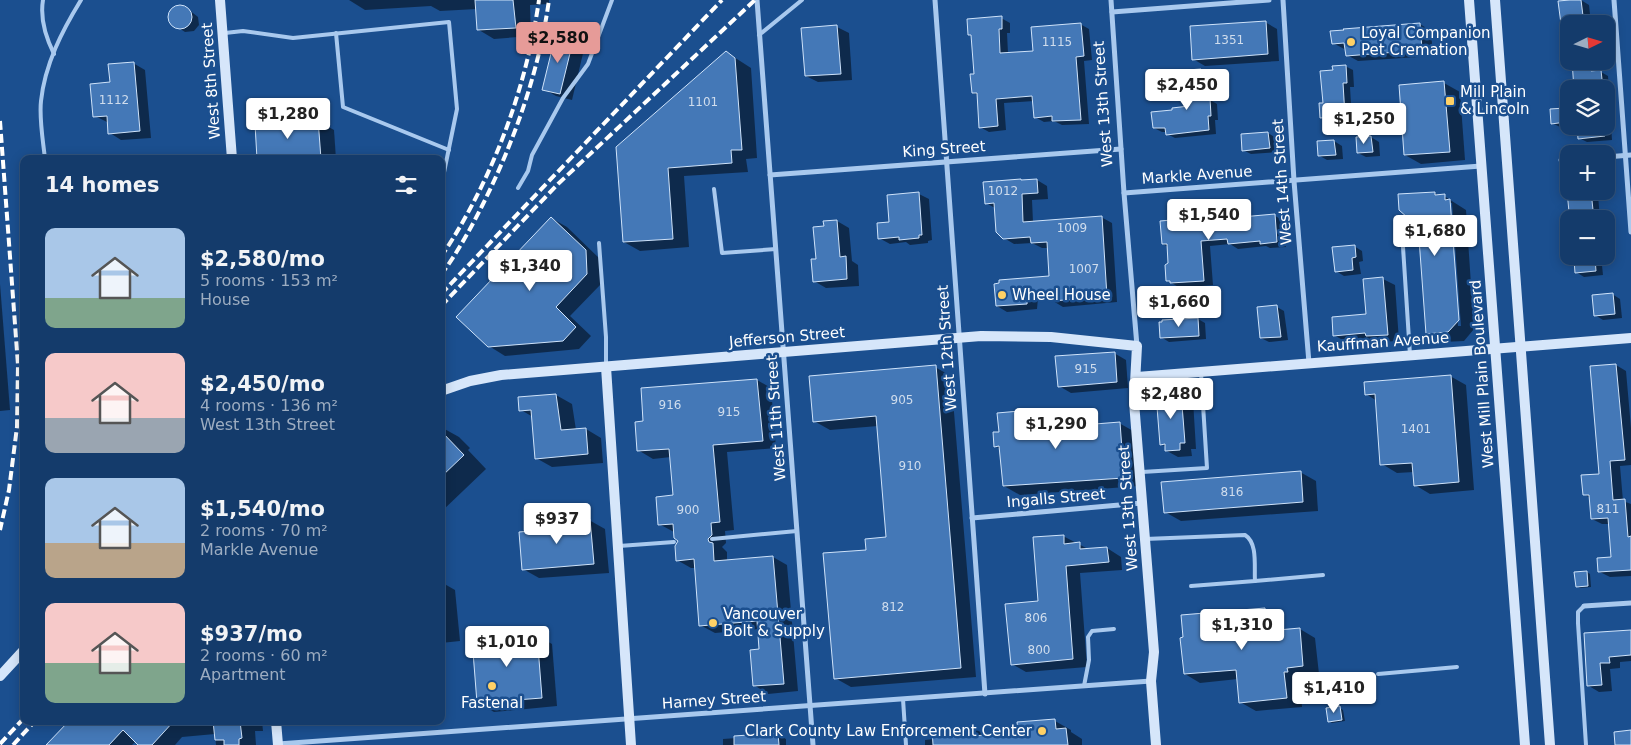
<!DOCTYPE html>
<meta charset="utf-8">
<style>
:root{--surface:#143b6b;--page:#214673;--text:#f1f3f6;--muted:#9dadc1;--line:#33557e;--accent:#e69b98}
body{margin:0;font-family:"DejaVu Sans",sans-serif;background:var(--page);color:var(--text);height:100vh;display:flex;flex-direction:column;font-size:19px;white-space:nowrap}
*{box-sizing:border-box;margin:0}
p{font-size:16px;color:var(--muted)}
.icon{flex:none;width:28px;height:28px;fill:none;stroke:currentColor;stroke-width:2;stroke-linecap:round;stroke-linejoin:round}
.map{position:relative;flex:1;overflow:hidden}
.details{position:absolute;left:20px;top:155px;width:425px;height:570px;display:flex;flex-direction:column;background:var(--surface);border-radius:10px;box-shadow:0 2px 12px #0003,0 0 0 1px var(--line)}
.details>*{flex:none}
.needle{width:32px;rotate:85deg}
.buttons{position:absolute;left:1560px;top:15px;display:grid;gap:10px}
.buttons a{display:grid;place-items:center;width:55px;height:55px;border-radius:10px;background:var(--surface);box-shadow:0 2px 12px #0003,0 0 0 1px var(--line);font-size:25px}
.price{position:absolute;translate:-50% -42px;padding:0 11px;border-radius:5px;background:#fff;color:#222;font-size:16px;line-height:32px;filter:drop-shadow(0 1px 2px #0008)}
.price::after{content:'';position:absolute;left:50%;top:30px;width:15px;height:11px;margin-left:-8px;background:inherit;clip-path:polygon(0 0,100% 0,50% 100%)}
.price.active{background:var(--accent);color:#111}
ul{padding:0;list-style:none}
li{display:flex;align-items:center;gap:15px;height:125px;padding:0 25px}
li span{display:grid;place-items:center;flex:none;width:140px;height:100px;border-radius:10px;color:#555}
li>.icon{margin-inline-start:auto}
span .icon{width:60px;height:60px;fill:#fffc;stroke-width:1}
li b{font-size:21px}
h2{display:flex;justify-content:space-between;align-items:center;height:60px;padding:0 25px;font-size:21px}
.map>svg:first-child{display:block}
</style>
<div class="map">
<svg width="1631" height="745" viewBox="0 0 1631 745">
<rect width="100%" height="100%" fill="#1b4f8f"/>
<!-- shadow -->
<g fill="#0007" fill-rule="evenodd">
<path d="M349,0H549V4L530,5L531,36L494,39L479,30L477,9L440,11L431,6L365,10Z"/>
<path d="M1581,0L1589,5L1591,24H1569V46L1567,26L1562,23Z"/>
<path d="M184,6L198,17L199,25L194,31L185,32L170,22V13L175,7Z"/>
<path d="M1001,18L1010,23V33H1007L1008,53L1034,52L1080,24L1089,29L1092,60L1084,61L1089,124L1062,125L1054,121L1044,122L1035,117L1034,101L1004,103L1006,130L989,132L980,127L978,95L973,93L975,75L972,36L969,35Z"/>
<path d="M1265,22L1277,29L1279,61L1205,66L1193,59Z"/>
<path d="M1420,24L1431,31L1433,56L1358,61L1347,55L1346,50L1333,43Z"/>
<path d="M837,27L849,33L852,80L818,82L806,76L803,29Z"/>
<path d="M573,39L585,45L572,100L556,96L544,89Z"/>
<path d="M1565,47H1569V61H1596L1597,72H1601L1608,76L1612,140L1587,142L1579,138L1578,126H1606V89H1575L1573,68L1566,64Z"/>
<path d="M726,52L751,68L757,158L746,159L748,172L684,176L689,247L640,251L624,242Z"/>
<path d="M133,63L145,70L151,138L121,140L110,133L109,123L95,116L111,83Z"/>
<path d="M1345,66L1353,70L1354,87H1350L1352,120L1329,121L1321,117L1334,71Z"/>
<path d="M1201,71L1208,75L1210,100L1217,104L1218,120H1215L1216,134L1175,138L1167,134V132H1162L1154,128L1191,107Z"/>
<path d="M1444,83L1460,92L1465,160L1421,164L1405,155Z"/>
<path d="M1569,109V126H1573L1560,127L1552,123L1551,110Z"/>
<path d="M318,121L334,130L336,159H258Z"/>
<path d="M1268,133L1276,138L1277,152L1251,154L1243,150Z"/>
<path d="M1371,137L1379,142L1380,156L1366,157L1358,153Z"/>
<path d="M1334,141L1342,146L1343,159L1327,160L1320,156Z"/>
<path d="M1037,180L1047,186L1048,199L1032,200L1033,222L1101,217L1112,223L1117,302L1063,307L1053,301L1052,297L1038,298L1037,309L1007,312L997,306L1051,277L1049,248H1042L1032,243L1014,244L1004,238L995,208L986,203Z"/>
<path d="M1585,191H1591L1598,195L1600,219H1576V214L1570,211Z"/>
<path d="M1435,193L1440,196H1444L1466,210L1474,329L1464,341L1443,342L1427,333L1420,231L1410,225L1409,217ZM1449,203H1452L1461,326H1458Z"/>
<path d="M919,194L929,199L932,240L928,241V243L910,245L906,242L890,244L879,238L890,223L888,196Z"/>
<path d="M1274,215L1283,221L1286,247L1270,248L1266,246L1238,249L1230,244L1210,246L1213,285L1180,288L1167,280L1170,264L1168,247L1163,244L1207,218L1211,221Z"/>
<path d="M551,218L567,227L601,260L602,283L570,316L591,336L579,349L505,356L489,346Z"/>
<path d="M837,221L849,228L852,261L858,265L859,286L826,288L814,281L825,227Z"/>
<path d="M1354,246L1362,251L1363,261L1359,262L1361,274L1344,276L1336,271Z"/>
<path d="M1579,256H1601L1603,275L1584,277L1576,272Z"/>
<path d="M1383,279L1395,285L1399,341L1379,342L1374,340L1346,342L1334,335L1367,315Z"/>
<path d="M0,284L10,410L0,411Z"/>
<path d="M1612,294L1620,299L1622,318L1603,320L1595,315Z"/>
<path d="M1277,307L1284,311L1288,340L1269,342L1261,338Z"/>
<path d="M1198,319L1205,323L1206,339L1169,342L1161,337Z"/>
<path d="M1114,353L1126,360L1128,388L1071,393L1059,386Z"/>
<path d="M1616,365L1626,371L1631,428V465L1620,466L1623,501L1631,504V576L1610,577L1600,572L1612,558L1609,524H1602L1592,519L1590,498L1584,494L1601,475Z"/>
<path d="M935,367L951,376L976,677L851,687L835,678L868,551L887,538L878,426L830,430L814,421Z"/>
<path d="M1450,376L1466,385L1474,490L1430,494L1415,485L1414,472L1397,473L1382,464L1377,401L1366,394Z"/>
<path d="M757,380L771,388L776,448L727,452L734,530L725,531L726,543L722,547L727,552V561L773,557L787,565L798,691L768,694L754,685L760,651L759,629L715,633L700,625L696,568H691L677,560L679,541L674,532L659,524L674,497L671,457L653,459L638,450L645,422L642,389Z"/>
<path d="M1181,393L1193,400L1196,449H1191L1192,456L1178,457L1167,451L1166,447L1161,444Z"/>
<path d="M556,395L572,404L576,430L586,429L601,438L603,463L552,467L536,458L533,417L521,410Z"/>
<path d="M1042,411L1058,420L1059,428L1119,423L1135,432L1139,486L1020,495L1004,486L1000,449L995,446L1000,433Z"/>
<path d="M441,427L459,437L470,448L468,450L486,469L441,512Z"/>
<path d="M1300,472L1316,481L1318,511L1181,521L1165,512Z"/>
<path d="M589,520L605,529L609,573L539,578L523,569L543,531Z"/>
<path d="M1063,536L1090,550L1107,548L1121,557L1122,570L1080,573L1087,667L1026,672L1012,664L1039,602Z"/>
<path d="M1587,572L1590,574L1591,587L1580,588L1577,586Z"/>
<path d="M441,582L455,590L460,641L441,643Z"/>
<path d="M1265,609L1280,618L1281,631L1300,629L1315,638L1319,674L1302,676L1303,680H1300L1302,707L1256,711L1240,702L1238,679L1200,683L1185,674L1184,638Z"/>
<path d="M1631,632V661L1620,662V668L1610,669L1612,691L1599,692L1589,686L1585,634Z"/>
<path d="M536,635L552,644L557,706L494,712L478,703Z"/>
<path d="M441,689L443,715H441Z"/>
<path d="M1340,708L1343,710L1345,721L1332,723L1329,721Z"/>
<path d="M70,721H262L263,731H255L256,745H216L215,734L182,737L175,745H140L136,741L132,745H48Z"/>
<path d="M1055,721L1071,730V732L1082,739V745H925V740L934,739L971,727L988,736L1019,734Z"/>
<path d="M778,735L786,739V745H723V739Z"/>
</g>
<!-- building -->
<g fill="#4478b7" stroke="#cfe3fa">
<path d="M475,0H513L516,28L477,30Z"/>
<path d="M1570,0H1581L1584,24H1561L1558,1Z"/>
<circle cx="180" cy="17" r="12"/>
<path d="M1002,16V29H999L1000,53L1033,51L1031,27L1081,23L1084,56L1076,57L1081,120L1052,121V116L1034,118L1032,96L996,99L998,126L979,128L977,93H972L970,74H974L971,35H968L967,19Z"/>
<path d="M1266,21L1268,54L1192,60L1190,26Z"/>
<path d="M1420,23L1422,50L1346,56L1344,43L1332,44L1330,31L1344,30L1343,29Z"/>
<path d="M837,25L841,74L805,76L801,28Z"/>
<path d="M556,33L574,37L560,94L542,90Z"/>
<path d="M726,51L735,58L742,150H731L732,163L668,168L673,239L623,242L616,147Z"/>
<path d="M1572,61H1590L1591,71L1601,70L1603,89H1574Z"/>
<path d="M134,62L140,131L108,134L107,116L93,117L90,84L110,82L108,64Z"/>
<path d="M1346,65L1347,83H1343L1345,116L1320,118L1319,103H1323L1320,71L1333,70L1332,66Z"/>
<path d="M1201,69L1203,99L1210,98L1211,116H1208L1209,130L1166,135L1165,128H1153L1151,112L1172,110V108L1189,106L1187,70Z"/>
<path d="M1444,81L1450,152L1404,155L1399,85Z"/>
<path d="M1565,108L1566,122L1551,124L1550,109Z"/>
<path d="M318,119L321,159H257L255,124Z"/>
<path d="M1577,126H1604L1605,136L1578,139Z"/>
<path d="M1268,132L1270,148L1242,151L1241,134Z"/>
<path d="M1371,136L1373,152L1357,153L1356,137Z"/>
<path d="M1334,140L1336,155L1318,156L1317,141Z"/>
<path d="M1021,179V180L1037,179L1038,193L1022,194L1023,222L1102,216L1107,297L1051,301V291L1028,293L1027,304L996,306L994,284L999,283V280L1049,276L1047,242L1031,243L1030,237L1003,239L996,232L994,203L985,204L983,182Z"/>
<path d="M1567,191H1591L1593,210L1569,212Z"/>
<path d="M919,192L922,235H919V238L899,240V237L878,239L877,223L889,222L887,195Z"/>
<path d="M1435,192V195L1445,194V200L1450,199L1459,320L1448,332L1426,334L1418,225L1409,226L1408,218L1399,210L1398,194Z"/>
<path d="M1275,214L1277,242L1260,244V241L1228,244L1227,239L1201,241L1204,281L1170,283V281H1166L1165,265L1168,263L1167,244H1162L1160,221L1207,217V220Z"/>
<path d="M551,217L586,250L587,274L556,307L576,327L563,341L488,347L456,317Z"/>
<path d="M837,220L840,257L846,256L847,279L813,282L811,259H816L813,227L824,226L823,221Z"/>
<path d="M1355,245L1356,257L1352,258L1353,270L1335,272L1332,247Z"/>
<path d="M1595,258L1596,271L1575,273L1574,260Z"/>
<path d="M1383,277L1388,335L1366,336L1365,333L1333,336L1332,317L1366,314L1363,279Z"/>
<path d="M1613,293L1615,314L1594,316L1592,295Z"/>
<path d="M1277,305L1281,337L1260,338L1257,307Z"/>
<path d="M1198,318L1199,336L1160,338L1159,322H1162V320Z"/>
<path d="M1115,352L1117,382L1058,387L1055,356Z"/>
<path d="M1616,364L1625,460L1610,461L1613,500L1625,499L1628,537L1631,536V570L1598,572L1597,558L1611,557L1608,518L1591,519L1589,495H1583L1581,475L1599,474L1590,366Z"/>
<path d="M936,365L961,668L834,679L823,553L866,550L865,539L886,537L876,416L813,422L809,376Z"/>
<path d="M1451,375L1459,482L1414,486L1412,463L1380,465L1375,394L1365,395L1364,382Z"/>
<path d="M757,379L763,441L713,445L720,522L711,523L712,535L708,539L709,542L713,543L714,561L773,556L784,684L753,686L750,650L759,649L757,621L699,626L694,559L676,561L675,546L678,541L674,538L673,524L658,525L656,497L673,495L669,449L637,451L635,422L643,421L641,388Z"/>
<path d="M1181,392L1185,443H1180V450L1165,451V444L1160,445L1156,394Z"/>
<path d="M556,394L561,430L586,428L588,454L535,459L531,410L519,411L518,397Z"/>
<path d="M1043,409L1044,428L1120,422L1124,478L1003,486L999,446L994,447L993,432H999L997,413Z"/>
<path d="M441,431L464,455L441,477Z"/>
<path d="M1301,471L1303,502L1164,513L1161,482Z"/>
<path d="M590,519L594,564L522,570L519,532L542,530L541,523Z"/>
<path d="M1064,535V544L1080,542V549L1107,547L1109,562L1066,566L1073,659L1011,665L1005,604L1038,601L1033,537Z"/>
<path d="M1587,571L1588,586L1576,587L1574,572Z"/>
<path d="M1265,608L1267,631L1300,628L1303,666L1287,668L1288,672H1284L1287,698L1239,703L1236,670L1184,674L1180,638L1183,637L1181,615Z"/>
<path d="M1631,630V655L1609,657L1610,663H1600L1602,685L1587,686L1584,633Z"/>
<path d="M537,634L542,698L477,703L472,639Z"/>
<path d="M1340,706L1342,720L1328,722L1326,708Z"/>
<path d="M1055,719L1056,729L1066,728L1068,745H933L932,729L972,726L973,736L1018,732L1017,722Z"/>
<path d="M69,721H174L152,745H138L123,730L109,745H46Z"/>
<path d="M213,721H240L242,738L239,739V745H224V740H215Z"/>
<path d="M1631,730V745H1615L1614,732Z"/>
<path d="M778,733L779,745H734V736Z"/>
</g>
<g fill="none" stroke-linecap="round" stroke-linejoin="round">
<!-- lane -->
<g stroke="#a9c9ee" stroke-width="4">
<path d="M43,0C40,18 46,38 54,54"/>
<path d="M225,33L243,31L293,38L449,22L457,109L441,187"/>
<path d="M336,33L343,107L449,150"/>
<path d="M759,35L802,0"/>
<path d="M45,159C43,140 39,119 41,101C45,64 62,31 81,0"/>
<path d="M518,188L528,171L532,155L563,98L588,64L612,0"/>
<path d="M714,189L722,253L776,249"/>
<path d="M599,243L606,337V365"/>
<path d="M1403,247L1410,355"/>
<path d="M1142,472L1207,468L1201,373"/>
<path d="M712,539L797,531"/>
<path d="M1145,539L1245,535C1258,543 1254,567 1255,581L1191,586"/>
<path d="M619,546L674,542"/>
<path d="M1255,581L1323,575"/>
<path d="M1584,606L1578,612V623L1586,745"/>
<path d="M1378,674L1457,667"/>
<path d="M1084,686L1089,660L1088,637L1092,631L1114,629"/>
<path d="M903,699L906,745"/>
</g>
<!-- street -->
<g stroke="#a9c9ee" stroke-width="5">
<path d="M757,0L813,745"/>
<path d="M935,0L985,694"/>
<path d="M1111,0L1124,193L1137,346"/>
<path d="M1283,0L1294,181L1309,363"/>
<path d="M1614,0L1631,232"/>
<path d="M1112,12L1269,0"/>
<path d="M1606,157L1631,155"/>
<path d="M1561,160H1569"/>
<path d="M770,175L1121,149"/>
<path d="M1124,193L1481,166"/>
<path d="M972,518L1142,503"/>
<path d="M1584,606L1631,603"/>
<path d="M278,744L1151,681"/>
</g>
<!-- secondary -->
<g stroke="#d6e6fa" stroke-width="10">
<path d="M220,0L232,159"/>
<path d="M1469,0L1525,745"/>
<path d="M1495,0L1550,745"/>
<path d="M606,367L631,745"/>
<path d="M1137,377L1631,338"/>
<path d="M441,391L470,381L501,375L981,336L1051,337L1137,346L1134,402L1154,652L1151,681L1156,745"/>
<path d="M0,676L24,650"/>
<path d="M276,721L278,745"/>
</g>
<!-- rail -->
<g stroke="#fff" stroke-width="4" stroke-dasharray="9 4" stroke-linecap="butt">
<path d="M0,121L18,365L17,427L9,490L0,530"/>
<path d="M441,257C492,181 526,90 539,0"/>
<path d="M441,275C457,253 470,230 482,206C514,142 539,72 549,0"/>
<path d="M441,294L722,0"/>
<path d="M441,306L558,184L755,0"/>
<path d="M0,744L24,718"/>
<path d="M13,745L35,721"/>
</g>
</g>
<!-- markers -->
<g fill="#ffd166" stroke="#1b4f8f" stroke-width="2">
<circle cx="1351" cy="42" r="5"/>
<rect x="1445" y="96" width="10" height="10" rx="2.5"/>
<circle cx="1002" cy="295" r="5"/>
<circle cx="713" cy="623" r="5"/>
<circle cx="492" cy="686" r="5"/>
<circle cx="1042" cy="731" r="5"/>
</g>
<g text-anchor="middle" dominant-baseline="central" stroke-width="5" stroke-linejoin="round" paint-order="stroke">
<!-- number labels -->
<g font-size="12" fill="#d0dded">
<text x="1229" y="40">1351</text>
<text x="1057" y="42">1115</text>
<text x="114" y="100">1112</text>
<text x="703" y="102">1101</text>
<text x="1003" y="191">1012</text>
<text x="1072" y="228">1009</text>
<text x="1084" y="269">1007</text>
<text x="1086" y="369">915</text>
<text x="902" y="400">905</text>
<text x="670" y="405">916</text>
<text x="729" y="412">915</text>
<text x="1416" y="429">1401</text>
<text x="910" y="466">910</text>
<text x="1232" y="492">816</text>
<text x="1608" y="509">811</text>
<text x="688" y="510">900</text>
<text x="893" y="607">812</text>
<text x="1036" y="618">806</text>
<text x="1039" y="650">800</text>
</g>
<!-- poi labels -->
<g font-size="15" fill="#fff" stroke="#1b4f8f" text-anchor="start">
<text x="1361" y="33">Loyal Companion<tspan x="1361" dy="17">Pet Cremation</tspan></text>
<text x="1460" y="92">Mill Plain<tspan x="1460" dy="17">&amp; Lincoln</tspan></text>
<text x="1012" y="295">Wheel House</text>
<text x="723" y="614">Vancouver<tspan x="723" dy="17">Bolt &amp; Supply</tspan></text>
<text x="492" y="703" text-anchor="middle">Fastenal</text>
<text x="1032" y="731" text-anchor="end">Clark County Law Enforcement Center</text>
</g>
<!-- street labels -->
<g font-size="15" fill="#fff" stroke="#1b4f8f">
<text transform="translate(211 81) rotate(-94)">West 8th Street</text>
<text transform="translate(1103 104) rotate(-94)">West 13th Street</text>
<text transform="translate(944 149) rotate(-4)">King Street</text>
<text transform="translate(1197 175) rotate(-4)">Markle Avenue</text>
<text transform="translate(1282 182) rotate(-94)">West 14th Street</text>
<text transform="translate(787 337) rotate(-5)">Jefferson Street</text>
<text transform="translate(1383 342) rotate(-4)">Kauffman Avenue</text>
<text transform="translate(947 348) rotate(-94)">West 12th Street</text>
<text transform="translate(1482 374) rotate(-94)">West Mill Plain Boulevard</text>
<text transform="translate(776 418) rotate(-94)">West 11th Street</text>
<text transform="translate(1056 498) rotate(-5)">Ingalls Street</text>
<text transform="translate(1128 508) rotate(-94)">West 13th Street</text>
<text transform="translate(714 700) rotate(-4)">Harney Street</text>
</g>
</g>
</svg>
<div class="buttons">
<a><svg class="needle" viewBox="-14 -14 28 28"><path d="M0-13l5 13h-10z" fill="#e53935"/><path d="M0 13l5-13h-10z" fill="#9dadc1"/></svg></a>
<a><svg class="icon" aria-label="layers" viewBox="0 0 24 24"><path d="M12 4l9 5-9 5-9-5zM3 14l9 5 9-5"/></svg></a>
<a>+</a>
<a>−</a>
</div>
<b class="price active" style="left:558px;top:64px">$2,580</b>
<b class="price" style="left:1187px;top:111px">$2,450</b>
<b class="price" style="left:288px;top:140px">$1,280</b>
<b class="price" style="left:1364px;top:145px">$1,250</b>
<b class="price" style="left:1209px;top:241px">$1,540</b>
<b class="price" style="left:1435px;top:257px">$1,680</b>
<b class="price" style="left:530px;top:292px">$1,340</b>
<b class="price" style="left:1179px;top:328px">$1,660</b>
<b class="price" style="left:1171px;top:420px">$2,480</b>
<b class="price" style="left:1056px;top:450px">$1,290</b>
<b class="price" style="left:557px;top:545px">$937</b>
<b class="price" style="left:1242px;top:651px">$1,310</b>
<b class="price" style="left:507px;top:668px">$1,010</b>
<b class="price" style="left:1334px;top:714px">$1,410</b>
<section class="details">
<h2>14 homes<svg class="icon" aria-label="filters" viewBox="0 0 24 24"><path d="M4 7h16M4 17h16"/><circle cx="9" cy="7" r="2"/><circle cx="15" cy="17" r="2"/></svg></h2>
<ul>
<li><span style="background:linear-gradient(#a9c7e8 70%,#7fa58c 0)"><svg class="icon" aria-label="home" viewBox="0 0 24 24"><path d="M3 11l9-7 9 7M6 9v11h12V9"/></svg></span><div><b>$2,580/mo</b><p>5 rooms · 153 m²</p><p>House</p></div></li>
<li><span style="background:linear-gradient(#f6c9c9 65%,#9aa5b1 0)"><svg class="icon" aria-label="home" viewBox="0 0 24 24"><path d="M3 11l9-7 9 7M6 9v11h12V9"/></svg></span><div><b>$2,450/mo</b><p>4 rooms · 136 m²</p><p>West 13th Street</p></div></li>
<li><span style="background:linear-gradient(#a9c7e8 65%,#b9a48a 0)"><svg class="icon" aria-label="home" viewBox="0 0 24 24"><path d="M3 11l9-7 9 7M6 9v11h12V9"/></svg></span><div><b>$1,540/mo</b><p>2 rooms · 70 m²</p><p>Markle Avenue</p></div></li>
<li><span style="background:linear-gradient(#f6c9c9 60%,#7fa58c 0)"><svg class="icon" aria-label="home" viewBox="0 0 24 24"><path d="M3 11l9-7 9 7M6 9v11h12V9"/></svg></span><div><b>$937/mo</b><p>2 rooms · 60 m²</p><p>Apartment</p></div></li>
</ul>
</section>
</div>
